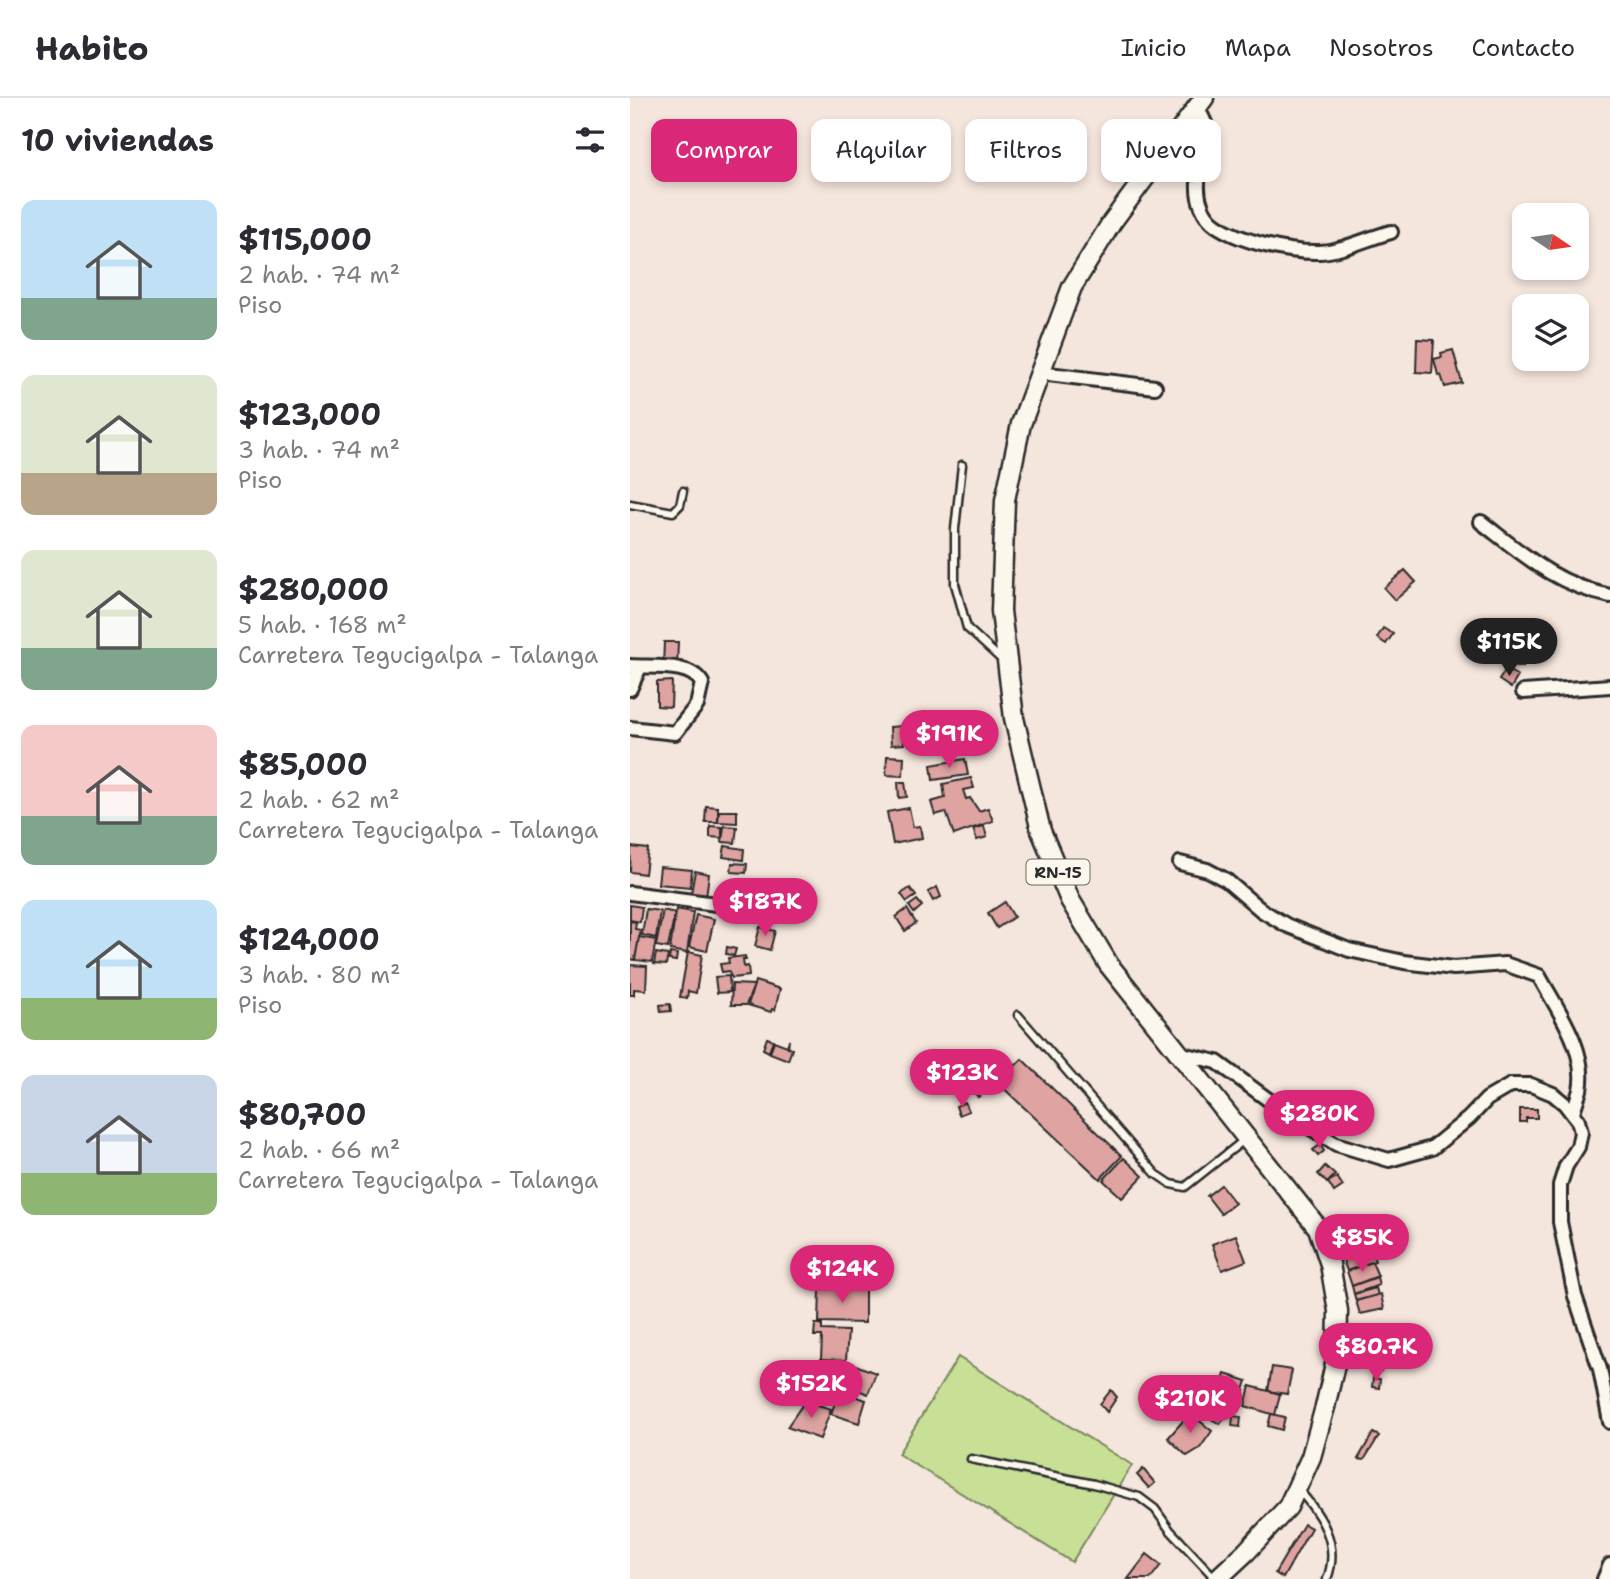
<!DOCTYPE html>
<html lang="es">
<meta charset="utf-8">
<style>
:root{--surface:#fff;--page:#f7f7f7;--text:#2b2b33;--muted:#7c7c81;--line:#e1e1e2;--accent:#db2777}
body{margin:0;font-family:"Shantell Sans",sans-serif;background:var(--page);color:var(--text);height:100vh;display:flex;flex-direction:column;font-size:26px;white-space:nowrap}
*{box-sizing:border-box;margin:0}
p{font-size:23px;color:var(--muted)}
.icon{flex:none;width:38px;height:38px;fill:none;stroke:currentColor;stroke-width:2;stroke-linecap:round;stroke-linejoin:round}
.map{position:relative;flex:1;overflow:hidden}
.panel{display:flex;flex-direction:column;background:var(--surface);width:630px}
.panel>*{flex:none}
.top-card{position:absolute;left:21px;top:21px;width:665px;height:63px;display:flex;gap:14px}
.needle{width:46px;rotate:103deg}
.controls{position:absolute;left:882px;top:105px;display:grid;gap:14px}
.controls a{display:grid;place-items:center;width:77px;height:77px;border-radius:14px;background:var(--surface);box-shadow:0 4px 10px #0003;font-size:35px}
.price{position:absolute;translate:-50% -60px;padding:0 16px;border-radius:24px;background:var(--accent);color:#fff;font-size:23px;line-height:46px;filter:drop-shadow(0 2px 4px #0008)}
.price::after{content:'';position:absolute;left:50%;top:42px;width:21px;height:16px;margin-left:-10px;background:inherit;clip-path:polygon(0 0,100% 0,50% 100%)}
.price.current{background:#222;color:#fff}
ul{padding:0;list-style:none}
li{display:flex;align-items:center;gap:21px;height:175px;padding:0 21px}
li span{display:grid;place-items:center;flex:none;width:196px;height:140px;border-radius:14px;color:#555}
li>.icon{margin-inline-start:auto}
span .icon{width:84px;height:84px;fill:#fffc;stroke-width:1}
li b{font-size:30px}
h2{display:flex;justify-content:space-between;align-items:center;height:84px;padding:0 21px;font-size:30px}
.tag{padding:0 24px;border-radius:14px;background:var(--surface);box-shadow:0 4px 10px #0003;font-size:24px;line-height:63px}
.tag.current{background:var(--accent);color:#fff}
header{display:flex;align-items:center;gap:42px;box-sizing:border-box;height:98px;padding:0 35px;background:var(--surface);border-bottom:2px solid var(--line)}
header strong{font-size:33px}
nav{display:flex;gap:38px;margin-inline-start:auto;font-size:24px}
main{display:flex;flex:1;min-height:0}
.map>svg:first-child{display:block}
</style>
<header>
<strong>Habito</strong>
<nav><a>Inicio</a><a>Mapa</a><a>Nosotros</a><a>Contacto</a></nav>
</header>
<main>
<section class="panel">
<h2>10 viviendas<svg class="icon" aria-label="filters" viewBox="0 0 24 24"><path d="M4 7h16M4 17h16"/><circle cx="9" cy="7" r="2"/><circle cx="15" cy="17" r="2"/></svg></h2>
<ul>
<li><span style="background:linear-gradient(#bfe0f5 70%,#7fa58c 0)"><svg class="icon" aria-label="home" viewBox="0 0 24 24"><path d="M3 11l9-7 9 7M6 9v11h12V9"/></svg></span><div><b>$115,000</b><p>2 hab. · 74 m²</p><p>Piso</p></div></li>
<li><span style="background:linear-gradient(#dfe7d0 70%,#b9a48a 0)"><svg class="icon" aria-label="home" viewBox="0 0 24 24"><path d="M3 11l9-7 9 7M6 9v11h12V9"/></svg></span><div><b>$123,000</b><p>3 hab. · 74 m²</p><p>Piso</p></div></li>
<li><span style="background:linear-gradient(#dfe7d0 70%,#7fa58c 0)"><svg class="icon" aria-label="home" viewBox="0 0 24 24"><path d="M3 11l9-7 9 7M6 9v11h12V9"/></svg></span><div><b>$280,000</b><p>5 hab. · 168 m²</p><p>Carretera Tegucigalpa - Talanga</p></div></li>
<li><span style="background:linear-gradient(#f6c9c9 65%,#7fa58c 0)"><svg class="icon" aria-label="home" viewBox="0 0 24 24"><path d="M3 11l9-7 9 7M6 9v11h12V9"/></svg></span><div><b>$85,000</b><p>2 hab. · 62 m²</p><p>Carretera Tegucigalpa - Talanga</p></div></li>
<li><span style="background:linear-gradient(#bfe0f5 70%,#8fb573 0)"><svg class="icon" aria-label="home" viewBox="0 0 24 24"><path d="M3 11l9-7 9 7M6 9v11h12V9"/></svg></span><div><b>$124,000</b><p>3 hab. · 80 m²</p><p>Piso</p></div></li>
<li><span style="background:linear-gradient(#c9d6e8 70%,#8fb573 0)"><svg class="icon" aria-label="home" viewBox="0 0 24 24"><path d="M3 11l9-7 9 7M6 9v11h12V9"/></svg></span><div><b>$80,700</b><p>2 hab. · 66 m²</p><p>Carretera Tegucigalpa - Talanga</p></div></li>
</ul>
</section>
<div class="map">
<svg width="980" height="1481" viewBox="0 0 980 1481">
<rect width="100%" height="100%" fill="#f5e6dd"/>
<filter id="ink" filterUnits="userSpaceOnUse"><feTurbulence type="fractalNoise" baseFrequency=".0143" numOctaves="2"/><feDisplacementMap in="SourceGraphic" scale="14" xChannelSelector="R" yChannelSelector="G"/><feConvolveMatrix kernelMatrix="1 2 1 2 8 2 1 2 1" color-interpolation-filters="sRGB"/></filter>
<g filter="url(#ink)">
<!-- green -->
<path fill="#c7e096" stroke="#798660" stroke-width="2" d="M328,1259L502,1367L442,1464L268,1356Z"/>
<!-- building -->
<g fill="#dfa4a2" stroke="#2b2b2b" stroke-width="2">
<path d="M787,241L804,242L802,275L786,274Z"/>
<path d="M823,252L832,285L815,289L811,277H808L804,261L812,259L811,255Z"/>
<path d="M775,472L786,484L765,502L754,490Z"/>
<path d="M874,520L882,524L879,530L871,526Z"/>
<path d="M753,530L763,536L756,546L747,540Z"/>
<path d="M880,538L894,543L890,555L876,551Z"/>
<path d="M866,540L875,543L872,550L864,547Z"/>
<path d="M34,544H48L47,569L33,568Z"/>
<path d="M884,558L895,561L893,569L882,567Z"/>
<path d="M876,571L888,578L881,590L869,582Z"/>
<path d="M42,583L41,609L27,608V584Z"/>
<path d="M347,614L348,629L354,630V636L336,642V630L333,632L330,619Z"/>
<path d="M327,620L331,632L307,639L304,627Z"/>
<path d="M283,626L297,627V640H282Z"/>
<path d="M273,628L274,646L261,647L260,629Z"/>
<path d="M257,658L274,659L273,678L256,677Z"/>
<path d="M335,661L338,677L303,682L301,667Z"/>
<path d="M341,680L344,690L333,692L336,701L340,700L349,713L358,710L363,723L324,737L316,714L305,717L301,704L315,700L313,686Z"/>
<path d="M268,684H275L277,699L269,700Z"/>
<path d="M76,708L88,709V724H75Z"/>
<path d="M279,710L283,729L290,728L292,740L263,746L257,714Z"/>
<path d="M89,713H107V725L88,724Z"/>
<path d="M80,728L92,729V740L80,739Z"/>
<path d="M94,728L107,729L105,745L92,744Z"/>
<path d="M354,728L357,739L347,742L343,731Z"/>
<path d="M95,748L114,751L113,762L93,759Z"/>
<path d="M1,749L18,751L15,776L0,774Z"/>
<path d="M102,765L117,766L116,775L101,774Z"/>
<path d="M30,769L62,772L60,789L28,786Z"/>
<path d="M65,773L79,776L76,799L61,795Z"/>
<path d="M307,789L311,799L303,803L298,794Z"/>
<path d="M280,790L286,798L277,804L271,796Z"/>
<path d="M287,802L292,808L284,815L279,808Z"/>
<path d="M375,804L384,819L367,830L358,815Z"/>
<path d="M0,807L12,809L10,824L0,822Z"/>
<path d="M16,811L30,813L26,840L12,837Z"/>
<path d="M46,811L63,814L57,855L40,852Z"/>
<path d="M277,811L286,825L275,833L266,819Z"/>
<path d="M33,812L45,815L38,850L26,848Z"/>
<path d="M66,817L84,821L77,853L59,849Z"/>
<path d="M0,823L6,824L5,831L11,832L5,862L0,861Z"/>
<path d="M130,829L145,833L140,852L125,848Z"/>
<path d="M9,839L26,842L22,864L5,862Z"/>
<path d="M97,849L106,851L104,858L96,856Z"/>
<path d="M58,854L72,857L66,895L58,893L57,900L50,899Z"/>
<path d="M26,855L38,857L36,867L24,866Z"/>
<path d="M40,855L47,856L46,863L39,862Z"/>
<path d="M115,858L116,862H113L114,869L118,868L119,878L102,880L98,873L92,874L90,866L99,865L98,860Z"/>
<path d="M0,867L17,868L16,892L4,891V897H0Z"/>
<path d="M99,878L100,894L87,895L85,879Z"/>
<path d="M125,883L150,891L145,912L142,911L141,914L118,907Z"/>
<path d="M102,886L124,887L116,907H101Z"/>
<path d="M40,906L41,913L31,914L30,907Z"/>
<path d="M137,940L143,942L139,954L133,951Z"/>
<path d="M159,942L158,950L162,951L158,962L140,955L144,943L157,948Z"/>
<path d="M392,961L492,1058L470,1081L368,985Z"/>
<path d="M349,968L364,987L348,999L333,980Z"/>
<path d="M335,1004L339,1013L329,1017L326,1008Z"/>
<path d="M890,1011H907V1020H896V1024H890Z"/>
<path d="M690,1047L694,1053L688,1058L683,1052Z"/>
<path d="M494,1060L513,1078L492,1100L473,1082Z"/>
<path d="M695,1068L705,1077L697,1085L688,1076Z"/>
<path d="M707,1079L713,1088L704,1094L698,1084Z"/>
<path d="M591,1087L605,1105L591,1116L577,1098Z"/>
<path d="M722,1120L726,1136L716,1139L711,1124Z"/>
<path d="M606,1137L616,1163L592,1172L582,1146Z"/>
<path d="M736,1141L739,1147L730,1152L727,1146Z"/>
<path d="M740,1149L745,1163L717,1173L712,1159Z"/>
<path d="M742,1164L748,1178L722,1188L717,1173Z"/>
<path d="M747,1179L749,1187L724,1196L722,1188Z"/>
<path d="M190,1190H235V1225L189,1224Z"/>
<path d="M746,1190L748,1197L726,1203L724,1196Z"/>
<path d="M751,1196L754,1211L730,1216L726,1203Z"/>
<path d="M185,1226H192V1232L218,1233L216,1262L191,1261L192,1238H184Z"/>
<path d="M746,1260L754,1262L751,1273L743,1271Z"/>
<path d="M218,1264L246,1275L238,1296L210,1285Z"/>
<path d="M642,1269L662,1272L657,1296L638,1293Z"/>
<path d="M595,1276L617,1283L613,1295L591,1288Z"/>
<path d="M743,1280L750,1281L749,1290L742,1289Z"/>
<path d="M620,1288L650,1296L645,1317L615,1308Z"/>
<path d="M481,1292L487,1299L477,1314L470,1306Z"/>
<path d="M209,1293L236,1302L229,1325L201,1316Z"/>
<path d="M570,1294L582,1304L577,1307L584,1313L589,1307L598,1316L590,1326L560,1309Z"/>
<path d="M175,1303L201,1311L190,1341L157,1329Z"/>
<path d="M560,1315L582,1333L570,1350L557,1358L538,1340Z"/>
<path d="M641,1316L655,1319L652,1332L638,1328Z"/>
<path d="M603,1318L611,1319L610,1329L602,1328Z"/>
<path d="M743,1335L749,1338L734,1362L728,1361Z"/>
<path d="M513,1371L525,1385L519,1390L507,1377Z"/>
<path d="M674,1426L681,1430L653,1480L645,1475Z"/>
<path d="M517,1456L531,1467L520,1481H498Z"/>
</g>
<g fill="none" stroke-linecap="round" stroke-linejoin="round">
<!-- lane casing -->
<g stroke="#2b2b2b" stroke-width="11">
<g id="lane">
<path d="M332,367L325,431V486L337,530L374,564"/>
<path d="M0,406L43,414L50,407L53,393"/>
<path d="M388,917L526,1076L541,1086L555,1089L614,1042"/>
<path d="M341,1361L464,1386L509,1399L525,1411L540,1432L585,1480"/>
<path d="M668,1391C690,1416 711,1445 697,1481"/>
</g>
</g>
<!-- street casing -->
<g stroke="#2b2b2b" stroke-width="18">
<g id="street">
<path d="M567,10C590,44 569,51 568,85C567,101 573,118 586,127C611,144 660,155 689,154C713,153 738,140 761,134"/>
<path d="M410,275L525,289"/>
<path d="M851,424C894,457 925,486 980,498"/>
<path d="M0,568C22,570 60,564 72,585L67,607L45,635L0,630"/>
<path d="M0,591L10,569"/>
<path d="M893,594L980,588"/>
<path d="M550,765L577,772L596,782L631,812L656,827L719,852L774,864L824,870L875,866L909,878C927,911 958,953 950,992C948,999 945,1007 943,1014"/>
<path d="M0,795L102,808"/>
<path d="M548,955L587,964L655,1014L706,1046L759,1062L802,1050L839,1020L857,1001L881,987H901L923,996L935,1006L948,1023L951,1034L948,1049L936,1068L930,1087V1124L945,1198L970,1271L980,1324"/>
<path d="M974,1481L980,1467"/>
</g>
</g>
<!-- primary casing -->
<g stroke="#2b2b2b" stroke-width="23">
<path id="primary" d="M574,0L482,124L442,189L391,326L375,402L371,513L384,620L411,733L440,802L479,867L688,1130L700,1166L708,1213L707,1258L695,1309L681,1359L658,1409L616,1454L587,1481"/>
</g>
<!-- lane -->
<use href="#lane" stroke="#fbf7ec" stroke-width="6"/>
<!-- street -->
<use href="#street" stroke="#fbf7ec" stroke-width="12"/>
<!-- primary -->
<use href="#primary" stroke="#fbf7ec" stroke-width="18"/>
</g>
</g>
<g text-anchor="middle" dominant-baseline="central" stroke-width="5" stroke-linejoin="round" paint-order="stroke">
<!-- shield labels -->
<rect fill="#fbf7ec" stroke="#696865" stroke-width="2" x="396.5" y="761.5" width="63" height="25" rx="5"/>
<g font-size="16" font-weight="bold" fill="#2b2b2b">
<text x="428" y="774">RN-15</text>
</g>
</g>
</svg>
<div class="controls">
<a><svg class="needle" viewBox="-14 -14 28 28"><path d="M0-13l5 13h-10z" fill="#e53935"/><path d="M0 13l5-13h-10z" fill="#7c7c81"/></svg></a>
<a><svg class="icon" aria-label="layers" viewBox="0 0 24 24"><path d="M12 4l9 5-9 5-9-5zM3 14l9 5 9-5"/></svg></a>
</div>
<b class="price current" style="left:879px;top:580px">$115K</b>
<b class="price" style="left:319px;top:672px">$191K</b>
<b class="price" style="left:135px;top:840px">$187K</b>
<b class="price" style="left:332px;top:1011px">$123K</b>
<b class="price" style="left:689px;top:1052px">$280K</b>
<b class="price" style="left:732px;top:1176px">$85K</b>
<b class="price" style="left:212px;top:1207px">$124K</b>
<b class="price" style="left:746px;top:1285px">$80.7K</b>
<b class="price" style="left:181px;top:1322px">$152K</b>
<b class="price" style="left:560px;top:1337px">$210K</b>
<div class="top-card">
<a class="tag current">Comprar</a>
<a class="tag">Alquilar</a>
<a class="tag">Filtros</a>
<a class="tag">Nuevo</a>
</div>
</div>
</main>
